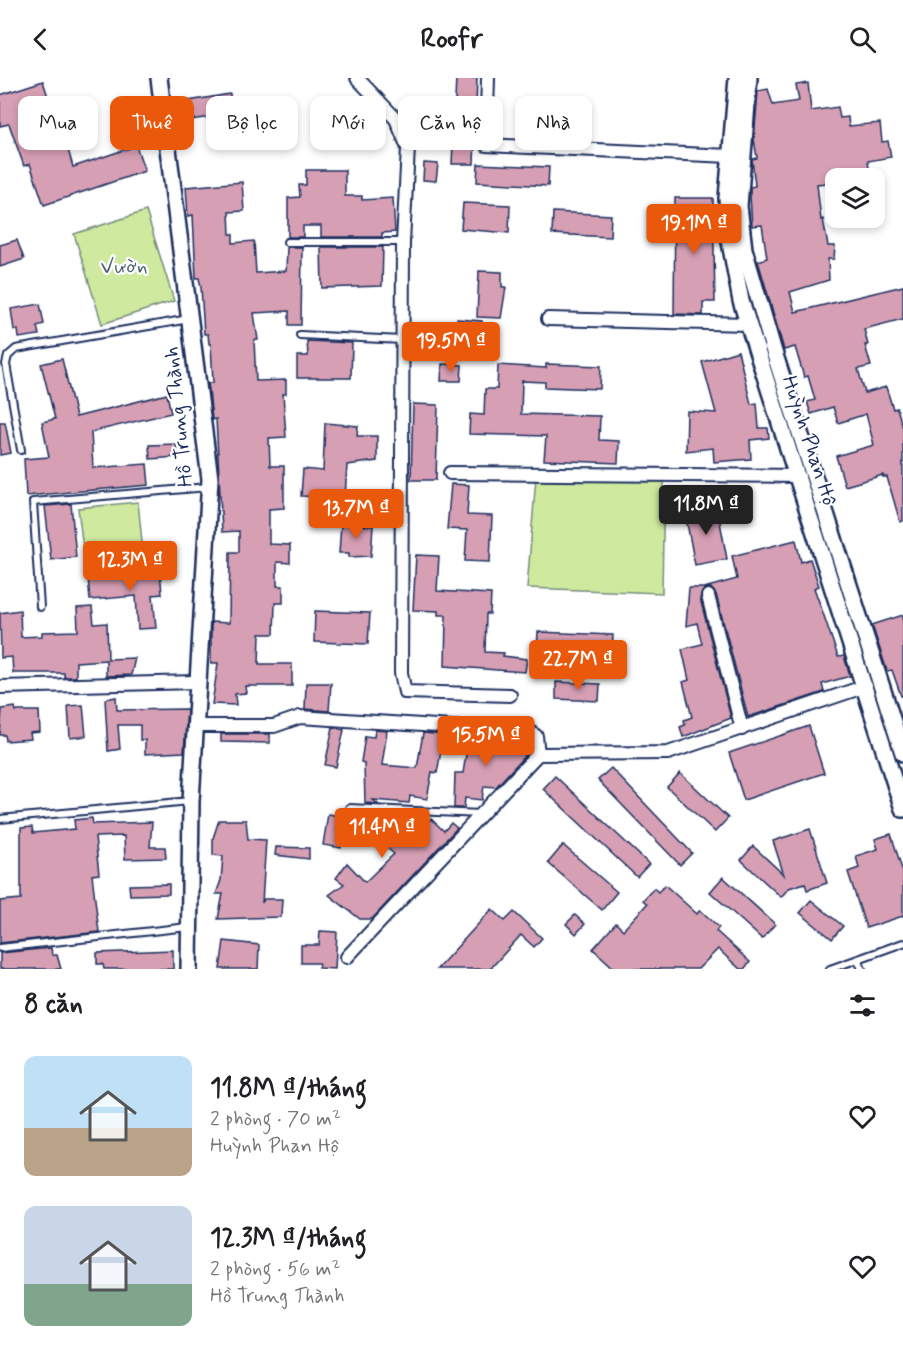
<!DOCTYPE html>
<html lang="vi">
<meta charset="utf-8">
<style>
:root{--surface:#fff;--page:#f2f2f2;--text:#202124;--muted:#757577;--accent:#ea580c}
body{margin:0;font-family:Mynerve,sans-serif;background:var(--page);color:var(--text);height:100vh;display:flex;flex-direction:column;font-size:22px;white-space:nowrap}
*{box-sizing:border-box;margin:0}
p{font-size:20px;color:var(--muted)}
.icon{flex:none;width:33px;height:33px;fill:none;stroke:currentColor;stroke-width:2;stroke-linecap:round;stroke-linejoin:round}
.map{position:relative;height:891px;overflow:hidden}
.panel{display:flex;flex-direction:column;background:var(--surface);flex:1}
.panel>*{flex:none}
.hud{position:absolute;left:18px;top:18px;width:600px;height:54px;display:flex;gap:12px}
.buttons{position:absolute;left:825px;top:90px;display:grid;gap:12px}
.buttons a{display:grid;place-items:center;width:60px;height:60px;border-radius:12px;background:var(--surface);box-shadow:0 3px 9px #0003;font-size:30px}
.price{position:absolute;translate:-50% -51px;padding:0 14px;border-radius:6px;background:var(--accent);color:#fff;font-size:20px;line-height:39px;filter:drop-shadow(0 2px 3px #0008)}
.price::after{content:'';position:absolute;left:50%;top:36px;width:18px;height:14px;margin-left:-9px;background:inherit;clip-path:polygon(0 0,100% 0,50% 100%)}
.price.on{background:#222;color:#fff}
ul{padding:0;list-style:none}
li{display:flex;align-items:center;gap:18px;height:150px;padding:0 24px}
li span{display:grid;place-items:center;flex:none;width:168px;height:120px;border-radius:12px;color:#555}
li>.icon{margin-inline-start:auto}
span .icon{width:72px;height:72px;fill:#fffc;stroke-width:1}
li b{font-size:26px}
h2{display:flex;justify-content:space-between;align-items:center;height:72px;padding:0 24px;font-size:26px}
.pill{padding:0 21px;border-radius:12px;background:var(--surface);box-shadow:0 3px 9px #0003;font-size:21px;line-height:54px}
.pill.on{background:var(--accent);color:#fff}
header{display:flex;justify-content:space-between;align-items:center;height:78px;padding:0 24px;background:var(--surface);font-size:27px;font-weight:700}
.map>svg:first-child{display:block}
</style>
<header><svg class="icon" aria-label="back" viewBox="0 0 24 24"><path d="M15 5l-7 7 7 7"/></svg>Roofr<svg class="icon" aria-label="search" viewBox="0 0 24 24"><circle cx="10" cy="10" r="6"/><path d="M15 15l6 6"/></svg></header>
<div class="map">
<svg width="903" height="891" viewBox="0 0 903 891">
<rect width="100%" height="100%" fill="#fff"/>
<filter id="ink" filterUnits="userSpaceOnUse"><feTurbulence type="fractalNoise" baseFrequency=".0167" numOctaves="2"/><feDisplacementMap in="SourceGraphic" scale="12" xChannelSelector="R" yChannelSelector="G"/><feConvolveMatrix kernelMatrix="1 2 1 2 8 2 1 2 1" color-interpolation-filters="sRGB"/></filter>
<g filter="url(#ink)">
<!-- green -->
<g fill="#cfe99f" stroke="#758c7e" stroke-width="1.5">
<path d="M146,133L174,223L102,246L74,156Z"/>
<path d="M536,399H664L662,515L527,510Z"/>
<path d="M138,424L144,484L85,487L78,430Z"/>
</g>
<!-- building -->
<g fill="#d69fb4" stroke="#1b2f5e" stroke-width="1.5">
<path d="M456,0H477L474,86H452Z"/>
<path d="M43,3L56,44L60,43L73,89L136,68L145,93L44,127L30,86L24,88L9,46L0,48V17Z"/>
<path d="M808,5L811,33L838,29L840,40L848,39L849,48L880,45L882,64L888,63L891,79L868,83L870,98L836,100V104L817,106L821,142L823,141L828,168H835L834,181H828L829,202L790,214L795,234L903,208V241L864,251L868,267H865L871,288L858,291L865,315L886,309L893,331L897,330L903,350V443L900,444L887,399H883V397L845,408L836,378L874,367L866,336L838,345L833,329L811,336L807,324L815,322L808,298L804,299L795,269L784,272L758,183L767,180L762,147L752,148L750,118V109L755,108L752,81L757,80L754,61L758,13L768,11L773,27L799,23L796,7Z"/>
<path d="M230,16L231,36L184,43L183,24Z"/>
<path d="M424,85L438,86L436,103L423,102Z"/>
<path d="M478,86L549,89L548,108L477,104Z"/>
<path d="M306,92H345V118H362V122L393,120L395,154L382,155V159H321V148H303V159H288V120L300,119L299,107H306Z"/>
<path d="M242,104L244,133L229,134L230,156H233V165L254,163L256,195L286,193L287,169H302L301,247H289V233L254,235L258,262H254L256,303L286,302V316H283L286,359L269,360L270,388H284V430L269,431V466L290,467V485L277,484V508H283V525H275L274,556H260L259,586H292V608H245L246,615L235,616L236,627L212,626L218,585H211V544L229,545L230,474H239V453L222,454L216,341L212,342L209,312L208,305H213L211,266H209L208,256H204L201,209L199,200H196L193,137L188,138L186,109Z"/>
<path d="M675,120H713L715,224H703V237L674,236Z"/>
<path d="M463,125L510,127L509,155L461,151Z"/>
<path d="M553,134L611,137L610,159L552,156Z"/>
<path d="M17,162L24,181L0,189V167Z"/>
<path d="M321,169H383L382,208L322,210Z"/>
<path d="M479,193L502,194V209H506L501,240L477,239Z"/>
<path d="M40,226L44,246L37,248L39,257L19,260L18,252H14L11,231Z"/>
<path d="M457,241L482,243V256L456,255Z"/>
<path d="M307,263L352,265L351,300H297V278H308Z"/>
<path d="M738,273L751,326L757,325L759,350H768L769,360L750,362L751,381L714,384L713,370L686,373L687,333L716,335L702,284Z"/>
<path d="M62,281L76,339L167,316L171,335L91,354L93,390L147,386L149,407L26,418L24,381L49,379L42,344L55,341L41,286Z"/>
<path d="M442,286L462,287L461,303H441Z"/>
<path d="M546,286L601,288L600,311L545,309V304L522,303L521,336L600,338L599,362L619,363L618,385L544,382L546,358L469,356L470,336L484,337L485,311H497L498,287L546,290Z"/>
<path d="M413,326L438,327L436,402H411Z"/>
<path d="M0,344H5L11,375L0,377Z"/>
<path d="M325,345L358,348L357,358H377V383L347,387L345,420L301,418L303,391L323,393Z"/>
<path d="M176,366L177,379L150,381L149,367Z"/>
<path d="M451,406L469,407L467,437L492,438L490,484L465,483L467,452L447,451Z"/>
<path d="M71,426L76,479L51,482L45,428Z"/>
<path d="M717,428L727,481L695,487L685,435Z"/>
<path d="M341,446L373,448L371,478L349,479V475H339Z"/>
<path d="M796,462L801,484L810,481L819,508L814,510L822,532L838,579L844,578L850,598L822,606L824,614L748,639L716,516L711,510H705L700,520L731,640L683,659L680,649L685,647L684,642L692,639L683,604L689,602L682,571L702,566L697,545L686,548L689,510H704L737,501L732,478Z"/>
<path d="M416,477L439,478L437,513L491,516L490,536H486L485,574L504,575L503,578L527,581L525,594L445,588L446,537H438V533L413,532Z"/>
<path d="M160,492L162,516L153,517L156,550L138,551L136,518L90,522L88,499Z"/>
<path d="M92,529L94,546L107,545L108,581L135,580L131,597L106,598V582L76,584V599H64V595H13L12,579L1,580L0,535L20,532L21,559L42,558V554L78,553L77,530Z"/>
<path d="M315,533L370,535L368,566L314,564Z"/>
<path d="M903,537V618H901L892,592L887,593L872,547Z"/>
<path d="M538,554L613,557L612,579L554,576L552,593L536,591Z"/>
<path d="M556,604L600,606L599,623L556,621Z"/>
<path d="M306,605H331L329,633L305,631Z"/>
<path d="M116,619L117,632L187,631L184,674L145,676V662H140V647H118L120,671L108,673L105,621Z"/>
<path d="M83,627L86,658L70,660L68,628Z"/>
<path d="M15,629L16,633H39L40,654L30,655L31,661L6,663L5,657H0L2,631Z"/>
<path d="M809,648L824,695L744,722L729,675Z"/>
<path d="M333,649L344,652L336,689L325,687Z"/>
<path d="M375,652L387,653L382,687L417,690L423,655L444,657L437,695L432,694L427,721L410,718L409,725L373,722L378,726L365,725L364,685L361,684L365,658L374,659Z"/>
<path d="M221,656H270V665L221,664Z"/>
<path d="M475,659L528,665L529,673L496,709L484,708L482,722L465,720L464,730H454L455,695H463L468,664L474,665Z"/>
<path d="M611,690L692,775L680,787L598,702Z"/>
<path d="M680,695L728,740L715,754L667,709Z"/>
<path d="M555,698L649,786L637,799L543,711Z"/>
<path d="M328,736L353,740V738L365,739V736L391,737L407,751L406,762L419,748H424L431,741L444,753L451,745L457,750L372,841H360L329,817L344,806L336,800L347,785L365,804L394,776L375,760L343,756L341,770L323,767Z"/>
<path d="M92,740L93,746L152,744L150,769H165L166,780L125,781L124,758L95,759L99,796L92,797L99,854L0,865V823L21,821V750L32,749L33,755L75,751L74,742Z"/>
<path d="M219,742H246L248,761L266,762L262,825L264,821H282L281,839L218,841L223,816H216L221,802L223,778L213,777V760Z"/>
<path d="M810,751L827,805L807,812L805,805L789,810L781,819L741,782L753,768L784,797L773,763Z"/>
<path d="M891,756L903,794V838L866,850L848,794L859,790L856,778L878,771L875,761Z"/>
<path d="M563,767L617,814L602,832L548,785Z"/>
<path d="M276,769L309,770V781L275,777Z"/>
<path d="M723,799L775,846L762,861L710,814Z"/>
<path d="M169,806V816L130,817L129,807Z"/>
<path d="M665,807L697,836L700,832L719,849L716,853L750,884L744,891H740L718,871L698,891H615L593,871L616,845L623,852L647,826L643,822L654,810L658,814Z"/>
<path d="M811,822L843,848L832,861L800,835Z"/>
<path d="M492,831L505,843L514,834L542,860L534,869L521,857L490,891H437Z"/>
<path d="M575,837L585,846L576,856L566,846Z"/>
<path d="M320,853L337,854L335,891L318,890L319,885H301V867H319Z"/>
<path d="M224,863L259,867L258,891H220Z"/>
<path d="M51,870L52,877H57L61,891H0V875Z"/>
<path d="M173,872V891H104L103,886H97V875Z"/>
</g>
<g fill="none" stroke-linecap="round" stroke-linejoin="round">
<!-- service casing -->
<g stroke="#1b2f5e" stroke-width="10">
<g id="service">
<path d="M287,164H402"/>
<path d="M300,257L402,262"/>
<path d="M21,372L6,286L8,278L16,271L189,241"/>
<path d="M40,529L33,424L208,409"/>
<path d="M349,730L481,736"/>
<path d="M0,741L190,723"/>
<path d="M0,870L188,849"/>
<path d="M858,882L862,891"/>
<path d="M830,891L903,865"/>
</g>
</g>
<!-- minor casing -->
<g stroke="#1b2f5e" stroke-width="16">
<g id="minor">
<path d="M357,0L396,41L408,70L403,164L401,595L405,614L510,617"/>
<path d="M488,0L486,67L730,78"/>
<path d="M548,241L748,246"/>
<path d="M450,395L799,398"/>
<path d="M708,518L742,651"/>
<path d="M0,609L196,604"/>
<path d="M194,648H274L300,639L530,654L536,658L538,676"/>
<path d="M347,879L538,676L668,675L866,608"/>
</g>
</g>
<!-- tertiary casing -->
<g stroke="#1b2f5e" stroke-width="20">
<g id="tertiary">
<path d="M159,0L210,401L191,723L189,891"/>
<path d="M737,0L727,120L729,159L741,223L903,731"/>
<path d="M749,0L739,128L744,171L774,274L903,675"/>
</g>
</g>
<!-- service -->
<use href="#service" stroke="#fff" stroke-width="6"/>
<!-- minor -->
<use href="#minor" stroke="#fff" stroke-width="12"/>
<!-- tertiary -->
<use href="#tertiary" stroke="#fff" stroke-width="15"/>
</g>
</g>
<g text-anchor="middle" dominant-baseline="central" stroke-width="4.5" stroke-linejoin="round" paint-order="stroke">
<!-- park labels -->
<g font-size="21" fill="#485e6e" stroke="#fff">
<text x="124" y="189">Vườn</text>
</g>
<!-- street labels -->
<g font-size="21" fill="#1b2f5e" stroke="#fff">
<text transform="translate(179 339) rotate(-96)">Hồ Trung Thành</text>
<text transform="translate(809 363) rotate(72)">Huỳnh Phan Hộ</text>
</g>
</g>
</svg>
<div class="buttons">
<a><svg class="icon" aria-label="layers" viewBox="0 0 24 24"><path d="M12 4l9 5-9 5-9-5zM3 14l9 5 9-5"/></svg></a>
</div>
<b class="price" style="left:694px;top:177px">19.1M ₫</b>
<b class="price" style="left:451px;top:295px">19.5M ₫</b>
<b class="price on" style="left:706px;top:458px">11.8M ₫</b>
<b class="price" style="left:356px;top:462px">13.7M ₫</b>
<b class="price" style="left:130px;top:514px">12.3M ₫</b>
<b class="price" style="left:578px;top:613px">22.7M ₫</b>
<b class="price" style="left:486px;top:689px">15.5M ₫</b>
<b class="price" style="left:382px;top:781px">11.4M ₫</b>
<div class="hud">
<a class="pill">Mua</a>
<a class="pill on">Thuê</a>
<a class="pill">Bộ lọc</a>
<a class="pill">Mới</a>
<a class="pill">Căn hộ</a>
<a class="pill">Nhà</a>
</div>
</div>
<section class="panel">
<h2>8 căn<svg class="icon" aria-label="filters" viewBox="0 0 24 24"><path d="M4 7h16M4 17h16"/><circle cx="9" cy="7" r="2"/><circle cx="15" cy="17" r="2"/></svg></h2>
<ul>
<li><span style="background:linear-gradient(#bfe0f5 60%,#b9a48a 0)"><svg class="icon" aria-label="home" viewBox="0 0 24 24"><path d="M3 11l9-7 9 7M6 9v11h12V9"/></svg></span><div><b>11.8M ₫/tháng</b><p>2 phòng · 70 m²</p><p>Huỳnh Phan Hộ</p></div><svg class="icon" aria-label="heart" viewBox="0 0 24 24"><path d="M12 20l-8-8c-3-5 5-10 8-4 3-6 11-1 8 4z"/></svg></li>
<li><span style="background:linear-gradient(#c9d6e8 65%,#7fa58c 0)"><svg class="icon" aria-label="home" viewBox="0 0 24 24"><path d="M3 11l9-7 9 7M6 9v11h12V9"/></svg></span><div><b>12.3M ₫/tháng</b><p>2 phòng · 56 m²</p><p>Hồ Trung Thành</p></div><svg class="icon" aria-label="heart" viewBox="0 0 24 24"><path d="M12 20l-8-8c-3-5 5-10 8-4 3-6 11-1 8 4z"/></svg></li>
</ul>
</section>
